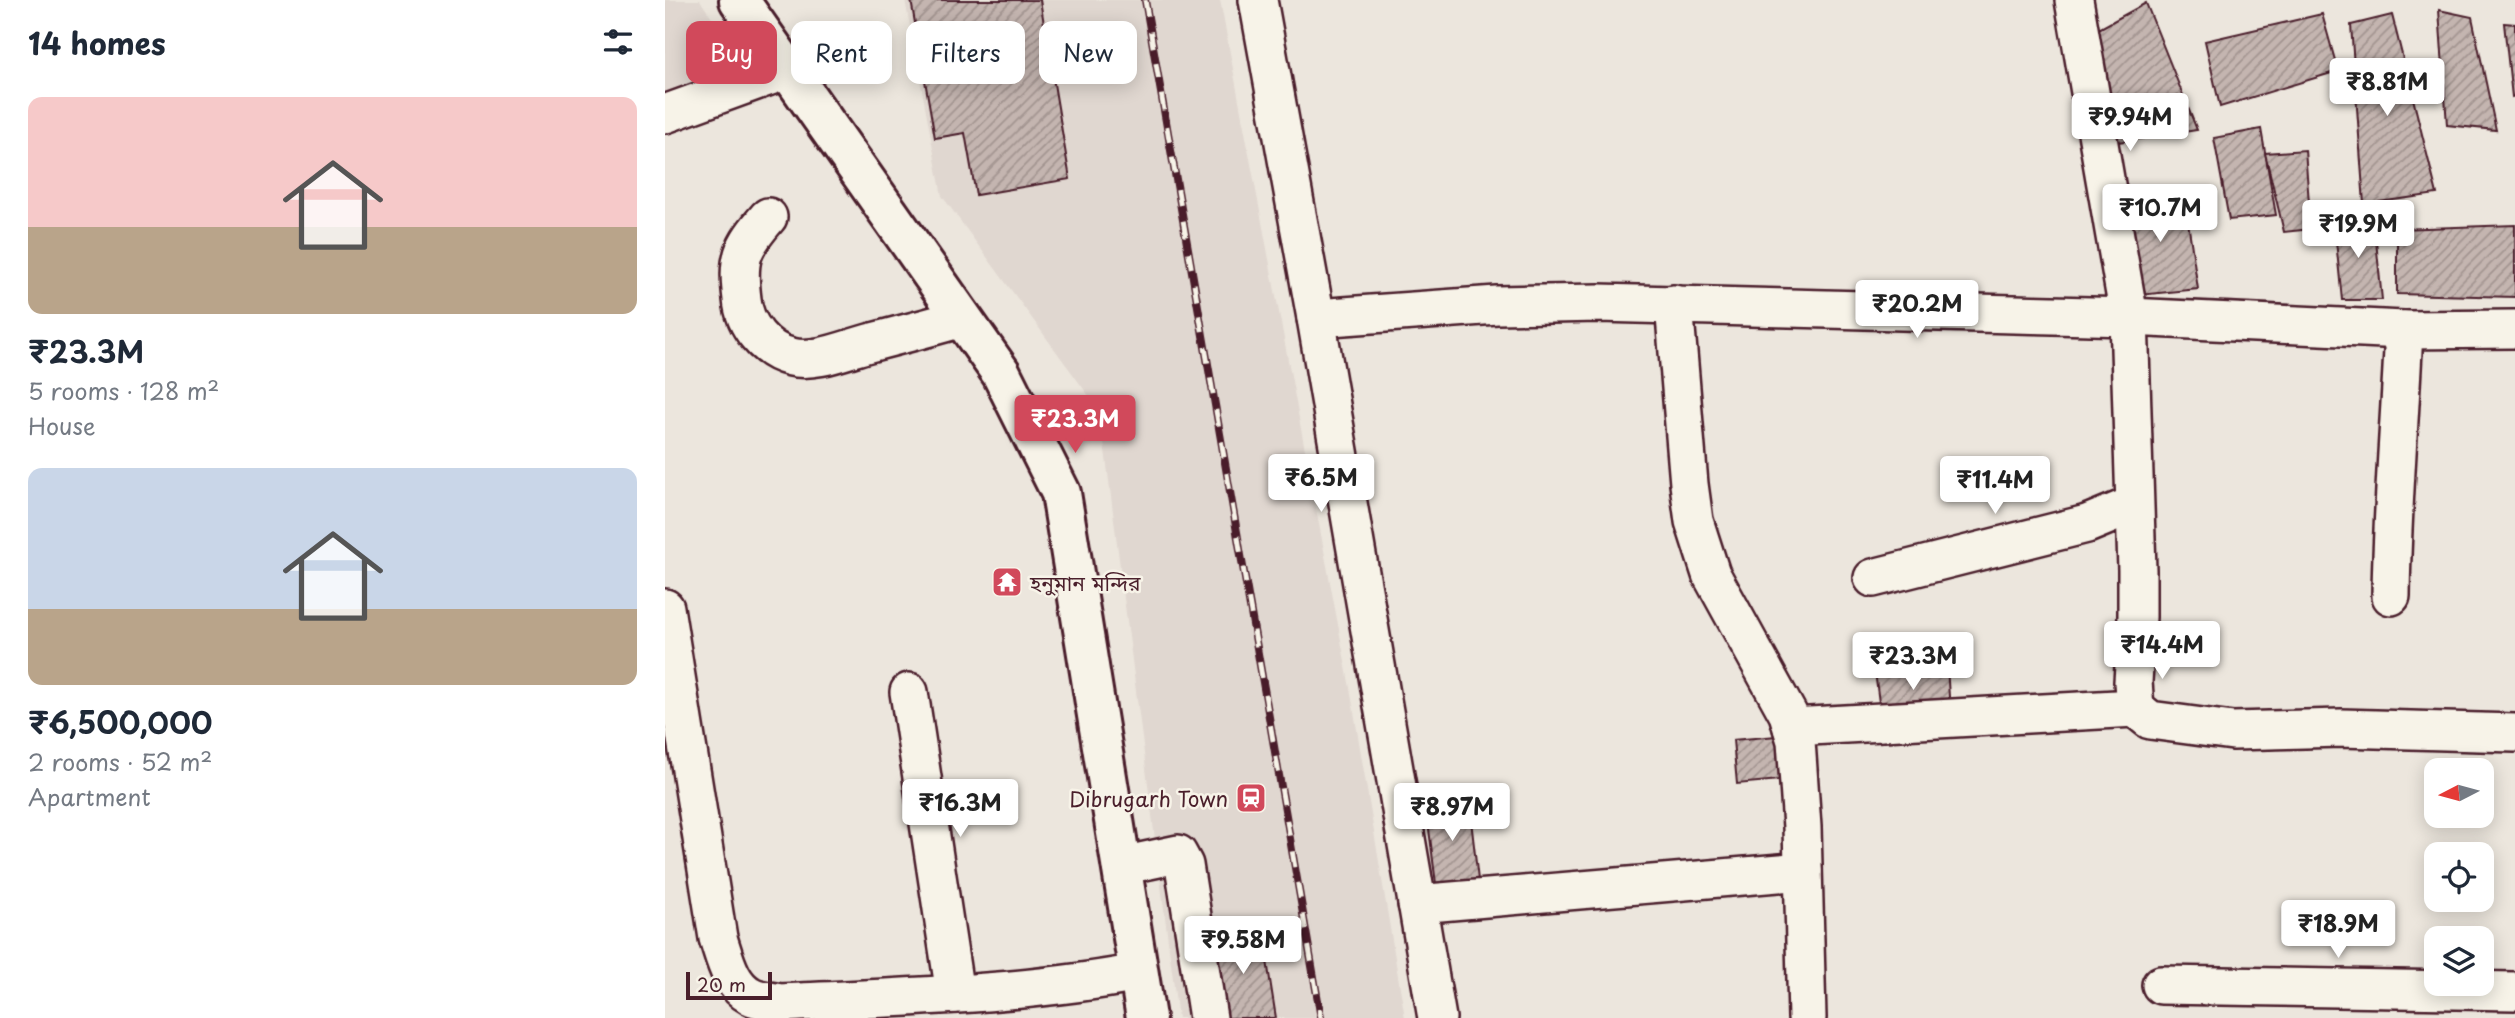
<!DOCTYPE html>
<meta charset="utf-8">
<style>
:root{--surface:#fff;--page:#f2f2f3;--text:#1f2937;--muted:#747a83;--accent:#d1495b}
body{margin:0;font-family:"Playpen Sans","Noto Sans Bengali",sans-serif;background:var(--page);color:var(--text);height:100vh;display:flex;flex-direction:column;font-size:26px;white-space:nowrap}
*{box-sizing:border-box;margin:0}
p{font-size:23px;color:var(--muted)}
.icon{flex:none;width:38px;height:38px;fill:none;stroke:currentColor;stroke-width:2;stroke-linecap:round;stroke-linejoin:round}
.map{position:relative;flex:1;overflow:hidden}
.drawer{display:flex;flex-direction:column;background:var(--surface);width:665px}
.drawer>*{flex:none}
.top-card{position:absolute;left:21px;top:21px;width:665px;height:63px;display:flex;gap:14px}
.needle{width:46px;rotate:264deg}
.buttons{position:absolute;left:1759px;top:758px;display:grid;gap:14px}
.buttons a{display:grid;place-items:center;width:70px;height:70px;border-radius:14px;background:var(--surface);box-shadow:0 4px 18px #0003;font-size:35px}
.scale{position:absolute;left:21px;bottom:18px;width:86px;box-sizing:border-box;padding-left:7px;border:4px solid #4a1f2b;border-top:0;font-size:19px;line-height:24px;white-space:nowrap;color:#4a1f2b;-webkit-text-stroke:5px #f7f3e8;paint-order:stroke}
.price{position:absolute;translate:-50% -60px;padding:0 16px;border-radius:7px;background:#fff;color:#222;font-size:23px;line-height:46px;filter:drop-shadow(0 2px 4px #0008)}
.price::after{content:'';position:absolute;left:50%;top:42px;width:21px;height:16px;margin-left:-10px;background:inherit;clip-path:polygon(0 0,100% 0,50% 100%)}
.price.active{background:var(--accent);color:#fff}
ul{padding:0;list-style:none}
li{display:grid;align-content:center;gap:14px;height:371px;padding:0 28px}
li span{display:grid;place-items:center;height:217px;border-radius:14px;color:#555}
li>.icon{margin-inline-start:auto}
span .icon{width:126px;height:126px;fill:#fffc;stroke-width:1}
li b{font-size:30px}
h2{display:flex;justify-content:space-between;align-items:center;height:84px;padding:0 28px;font-size:30px}
.tag{padding:0 24px;border-radius:14px;background:var(--surface);box-shadow:0 4px 18px #0003;font-size:24px;line-height:63px}
.tag.active{background:var(--accent);color:#fff}
main{display:flex;flex:1;min-height:0}
.map>svg:first-child{display:block}
</style>
<main>
<section class="drawer">
<h2>14 homes<svg class="icon" aria-label="filters" viewBox="0 0 24 24"><path d="M4 7h16M4 17h16"/><circle cx="9" cy="7" r="2"/><circle cx="15" cy="17" r="2"/></svg></h2>
<ul>
<li><span style="background:linear-gradient(#f6c9c9 60%,#b9a48a 0)"><svg class="icon" aria-label="home" viewBox="0 0 24 24"><path d="M3 11l9-7 9 7M6 9v11h12V9"/></svg></span><div><b>₹23.3M</b><p>5 rooms · 128 m²</p><p>House</p></div></li>
<li><span style="background:linear-gradient(#c9d6e8 65%,#b9a48a 0)"><svg class="icon" aria-label="home" viewBox="0 0 24 24"><path d="M3 11l9-7 9 7M6 9v11h12V9"/></svg></span><div><b>₹6,500,000</b><p>2 rooms · 52 m²</p><p>Apartment</p></div></li>
</ul>
</section>
<div class="map">
<svg width="1850" height="1018" viewBox="0 0 1850 1018">
<defs>
<pattern id="building-hatch" width="6" height="6" patternUnits="userSpaceOnUse" patternTransform="scale(1.75)"><rect width="6" height="6" fill="#c4b5b0"/><path d="M-1 1l2-2M0 6l6-6M5 7l2-2" fill="none" stroke="#a1938f"/></pattern>
</defs>
<rect width="100%" height="100%" fill="#ece6dd"/>
<filter id="ink" filterUnits="userSpaceOnUse"><feTurbulence type="fractalNoise" baseFrequency=".0143" numOctaves="2"/><feDisplacementMap in="SourceGraphic" scale="14" xChannelSelector="R" yChannelSelector="G"/><feConvolveMatrix kernelMatrix="1 2 1 2 8 2 1 2 1" color-interpolation-filters="sRGB"/></filter>
<g filter="url(#ink)">
<!-- built -->
<g fill="#e0d7d0">
<path d="M0,0H35L77,65L0,93Z"/>
<path d="M240,0H555L685,688L740,1018H513L435,411L277,196Z"/>
</g>
<!-- building -->
<g fill="url(#building-hatch)" stroke="#4a1f2b" stroke-width="2">
<path d="M246,0H375L405,179L311,195L300,133L270,138Z"/>
<path d="M1481,3L1532,130L1446,143L1428,32Z"/>
<path d="M1774,10L1807,17L1831,130L1782,125Z"/>
<path d="M1657,14L1673,71L1555,107L1540,41Z"/>
<path d="M1727,15L1772,194L1699,204L1686,25Z"/>
<path d="M1839,23L1850,24V96L1847,97Z"/>
<path d="M1596,129L1611,215L1564,220L1549,138Z"/>
<path d="M1640,150L1646,229L1619,232L1600,153Z"/>
<path d="M1519,195L1533,289L1474,295L1457,197Z"/>
<path d="M1669,221H1709L1717,300H1677Z"/>
<path d="M1850,225V297L1732,294V229Z"/>
<path d="M1282,666L1285,712L1216,718L1210,672Z"/>
<path d="M1123,735L1127,779L1072,784L1068,740Z"/>
<path d="M804,803L813,880L771,884L761,806Z"/>
<path d="M597,929L611,1018H558L544,938Z"/>
</g>
<g fill="none" stroke-linecap="round" stroke-linejoin="round">
<!-- minor casing -->
<g stroke="#4a1f2b" stroke-width="42">
<g id="minor">
<path d="M593,0L651,318L772,1018"/>
<path d="M1409,0L1464,317L1472,570V617L1468,682L1470,708L1485,720L1568,731L1676,728L1850,733"/>
<path d="M0,114L124,69"/>
<path d="M103,217C76,248 72,259 77,299C79,325 100,351 126,357C150,363 181,349 204,343C235,335 266,327 297,318"/>
<path d="M1009,304L1024,484L1029,521L1046,574L1123,714L1131,741L1137,827L1142,1018"/>
<path d="M651,318L832,305L934,303L1464,317L1739,330L1850,329"/>
<path d="M1208,578L1422,524L1468,505"/>
<path d="M1726,596C1727,508 1735,419 1739,330"/>
<path d="M0,608L53,938C60,959 65,985 86,996C94,1000 106,1001 114,1003C233,997 355,995 473,973"/>
<path d="M244,692L290,994"/>
<path d="M1127,727L1470,708"/>
<path d="M456,866L513,854L519,865L543,1018"/>
<path d="M752,904L1138,871"/>
<path d="M1496,985L1850,991"/>
</g>
</g>
<!-- major casing -->
<g stroke="#4a1f2b" stroke-width="44">
<path id="major" d="M74,0L336,373L396,493L481,1018"/>
</g>
<!-- minor -->
<use href="#minor" stroke="#f7f3e8" stroke-width="37"/>
<!-- major -->
<use href="#major" stroke="#f7f3e8" stroke-width="38"/>
<!-- rail casing -->
<g stroke="#4a1f2b" stroke-width="8">
<path id="rail" d="M480,0L656,1018"/>
</g>
<!-- rail -->
<use href="#rail" stroke="#f7f3e8" stroke-width="5" stroke-dasharray="16" stroke-linecap="butt"/>
</g>
</g>
<!-- icons -->
<defs>
<g id="temple-square" transform="scale(1.575)"><rect x="-9" y="-9" width="18" height="18" rx="4" fill="#d1495b" stroke="#f7f3e8"/><path d="M0-6L5-2H3V0L6.5 2.5H4V6H1.5V3h-3V6H-4V2.5H-6.5L-3 0V-2H-5Z" fill="#fff"/></g>
<g id="station-square" transform="scale(1.575)"><rect x="-9" y="-9" width="18" height="18" rx="4" fill="#d1495b" stroke="#f7f3e8"/><path d="M-3-6H3Q5-6 5-4V2Q5 4 3 4L4.5 6H3L1.5 4h-3L-3 6H-4.5L-3 4Q-5 4-5 2V-4Q-5-6-3-6ZM-3.5-4v3h7v-3ZM-3.5 1v1.5H-2V1ZM2 1v1.5H3.5V1Z" fill="#fff"/></g>
</defs>
<g fill-rule="evenodd">
<use href="#temple-square" x="342" y="582"/>
<use href="#station-square" x="586" y="798"/>
</g>
<g text-anchor="middle" dominant-baseline="central" stroke-width="5" stroke-linejoin="round" paint-order="stroke">
<!-- poi labels -->
<g font-size="21" fill="#4a1f2b" stroke="#f7f3e8" text-anchor="start">
<text x="365" y="582">হনুমান মন্দির</text>
<text x="563" y="798" text-anchor="end">Dibrugarh Town</text>
</g>
</g>
</svg>
<div class="buttons">
<a><svg class="needle" viewBox="-14 -14 28 28"><path d="M0-13l5 13h-10z" fill="#e53935"/><path d="M0 13l5-13h-10z" fill="#747a83"/></svg></a>
<a><svg class="icon" aria-label="locate" viewBox="0 0 24 24"><circle cx="12" cy="12" r="6"/><path d="M12 2v4M12 18v4M2 12h4M18 12h4"/></svg></a>
<a><svg class="icon" aria-label="layers" viewBox="0 0 24 24"><path d="M12 4l9 5-9 5-9-5zM3 14l9 5 9-5"/></svg></a>
</div>
<div class="scale">20 m</div>
<b class="price" style="left:1722px;top:118px">₹8.81M</b>
<b class="price" style="left:1465px;top:153px">₹9.94M</b>
<b class="price" style="left:1495px;top:244px">₹10.7M</b>
<b class="price" style="left:1693px;top:260px">₹19.9M</b>
<b class="price" style="left:1252px;top:340px">₹20.2M</b>
<b class="price active" style="left:410px;top:455px">₹23.3M</b>
<b class="price" style="left:656px;top:514px">₹6.5M</b>
<b class="price" style="left:1330px;top:516px">₹11.4M</b>
<b class="price" style="left:1497px;top:681px">₹14.4M</b>
<b class="price" style="left:1248px;top:692px">₹23.3M</b>
<b class="price" style="left:295px;top:839px">₹16.3M</b>
<b class="price" style="left:787px;top:843px">₹8.97M</b>
<b class="price" style="left:1673px;top:960px">₹18.9M</b>
<b class="price" style="left:578px;top:976px">₹9.58M</b>
<div class="top-card">
<a class="tag active">Buy</a>
<a class="tag">Rent</a>
<a class="tag">Filters</a>
<a class="tag">New</a>
</div>
</div>
</main>
